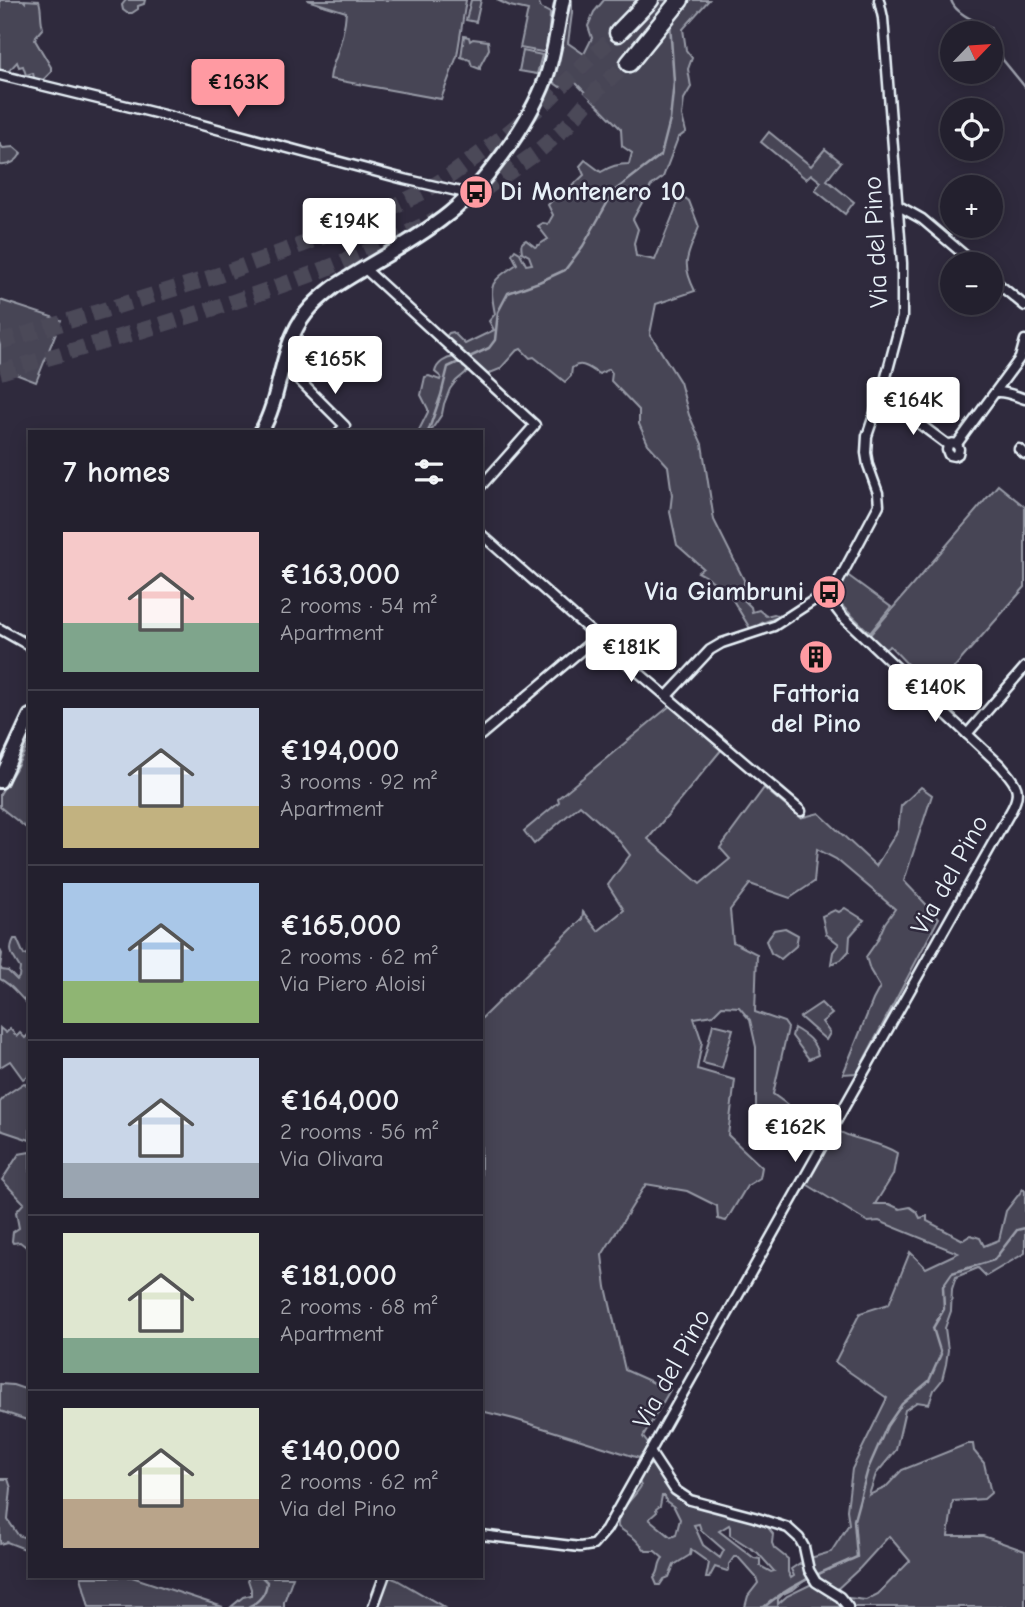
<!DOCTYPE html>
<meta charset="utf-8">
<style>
:root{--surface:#23202e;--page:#2f2d3a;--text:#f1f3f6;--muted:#a3a3aa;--line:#403e4a;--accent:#ff9aa2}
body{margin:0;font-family:"Comic Neue",sans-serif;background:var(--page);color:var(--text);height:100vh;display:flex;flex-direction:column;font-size:26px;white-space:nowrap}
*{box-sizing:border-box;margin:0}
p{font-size:23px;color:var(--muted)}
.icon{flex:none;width:38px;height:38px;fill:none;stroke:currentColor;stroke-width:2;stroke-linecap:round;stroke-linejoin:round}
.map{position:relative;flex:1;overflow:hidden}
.side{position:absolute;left:28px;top:430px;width:455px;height:1148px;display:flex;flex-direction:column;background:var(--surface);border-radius:0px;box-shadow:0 4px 18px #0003,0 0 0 2px var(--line)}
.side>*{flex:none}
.needle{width:46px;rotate:65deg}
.buttons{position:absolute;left:940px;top:21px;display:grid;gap:14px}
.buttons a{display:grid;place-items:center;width:63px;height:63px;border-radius:50%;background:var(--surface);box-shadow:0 4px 18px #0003,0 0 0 2px var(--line);font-size:35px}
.price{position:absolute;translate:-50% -60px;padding:0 16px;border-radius:7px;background:#fff;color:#222;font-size:23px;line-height:46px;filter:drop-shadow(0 2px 4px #0008)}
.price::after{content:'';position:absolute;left:50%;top:42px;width:21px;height:16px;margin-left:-10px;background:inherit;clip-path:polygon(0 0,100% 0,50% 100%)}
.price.selected{background:var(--accent);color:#111}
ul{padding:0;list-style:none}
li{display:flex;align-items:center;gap:21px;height:175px;padding:0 35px}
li+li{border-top:2px solid var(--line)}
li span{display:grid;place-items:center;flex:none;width:196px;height:140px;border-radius:0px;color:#555}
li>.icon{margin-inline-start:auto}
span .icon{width:84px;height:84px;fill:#fffc;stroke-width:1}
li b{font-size:30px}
h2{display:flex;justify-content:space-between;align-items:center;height:84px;padding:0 35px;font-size:30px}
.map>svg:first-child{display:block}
</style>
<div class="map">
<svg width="1025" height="1607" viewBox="0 0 1025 1607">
<rect width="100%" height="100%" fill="#2f2a3d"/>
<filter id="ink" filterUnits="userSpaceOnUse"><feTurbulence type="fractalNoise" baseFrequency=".0143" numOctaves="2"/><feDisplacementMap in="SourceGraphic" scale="14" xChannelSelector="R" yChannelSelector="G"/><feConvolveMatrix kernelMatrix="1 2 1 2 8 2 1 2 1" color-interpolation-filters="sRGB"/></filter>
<g filter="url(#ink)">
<!-- green -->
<g fill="#464455" stroke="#979aa6" stroke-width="2" fill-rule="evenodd">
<path d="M0,0H23L25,2V0L39,1C42,10 40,19 43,28L36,36L35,40L51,67V72L42,81L35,82L33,73L26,75L23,66L19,67L17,62L8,72L0,70Z"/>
<path d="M126,0H145L144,4L138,6V9L132,13H127L123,10L122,5Z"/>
<path d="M307,0H466L457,56L441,99L330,79C331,69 333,65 336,57C341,42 345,27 346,12Z"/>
<path d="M471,0H481L476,22L466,20Z"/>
<path d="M497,0H538L541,8L550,13L548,53L520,48L528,10L510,6Z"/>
<path d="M563,0H572V13L568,43L584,54L592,38L588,26L594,12L604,0H639L625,35L659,0H672L638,63L690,0H709L683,29L686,50L692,58L688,69L691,87L684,99L682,116L686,132L678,138L663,177L651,186L633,219L638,229L634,243L636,256L655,260L681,195L689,201L699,227C688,256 680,261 695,291L656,304L650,334L680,382L689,415L702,444L714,520L744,580V600L751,607L752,612L759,610L766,616L774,614L781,616L762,623L751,630L725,587H719L709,578L698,572L703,568L677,545L670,512L672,495L668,466L648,444L639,424V410L611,381L612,373L609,369L599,374C590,369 582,360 572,368L571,376L565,382L534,357L530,358L521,349L516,351L500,369L485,375L445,338L449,333L453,332L465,344L494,330L489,321L495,314C489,282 490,282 517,264L512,254L515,250L520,253L526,265L532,264L529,256L522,252C521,245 520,243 526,240L535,247L548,239L538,226L543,223L548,224L553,215L548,205L553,199L560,200L567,194L569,189L584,175L580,166L585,160L601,172C611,166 618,164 629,164L632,153L622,146L621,129L573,80L560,87L550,80Z"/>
<path d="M464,36L469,37L470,41L473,39L488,41L489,49L480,66V69L472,66L470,60L461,57Z"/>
<path d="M523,51L542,55L537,74L519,71Z"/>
<path d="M769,132L811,166L825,149L841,162L827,180L854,202L845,214L815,190L821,182L811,174L806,179L761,142Z"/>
<path d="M0,144L3,148L14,147L21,153C18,161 9,166 0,165Z"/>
<path d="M0,300L61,320L36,382L0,368Z"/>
<path d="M454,357L462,364L463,367L469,370L456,381L450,389L444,404L442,414L430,432H418L428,412V409L421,395L425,377L429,376L440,380L441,377L435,372C437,363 446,358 454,357Z"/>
<path d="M998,485L1025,507V587L930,695L910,675L913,670L890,646L884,650L869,636Z"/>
<path d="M846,574L891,607L870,633L837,601L835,596L837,589Z"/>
<path d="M671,705L722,749L648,839L700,884L730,859L720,848L764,788L800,818L819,813L876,866L898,830L901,806L921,787L932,795L904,881L939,918L857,1073L843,1074L873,1000L880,987L870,970L866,957L877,941L885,923L895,909L836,859L817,849L814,882L790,898L750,884L730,910L733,942L757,954L755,1012L784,1022L788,1028L773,1094L788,1105L776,1111L756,1107V1047L750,1020L739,1007L722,1006L713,1015L694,1018L702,1042L697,1069L735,1080L728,1135L762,1167L760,1178L747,1186L726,1221L718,1219L717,1206L687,1191L646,1184L602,1255L606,1287L625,1370L670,1390L643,1437L649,1445L639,1458L514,1419L481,1411V1019L582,919L583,912L598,931L624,910L608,885L630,855L616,837L580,805L534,844L524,831L559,802L558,798Z"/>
<path d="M29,738L30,739V831L0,807V794L15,770L28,745Z"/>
<path d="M845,908L864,920L850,936L849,951L841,960L831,964L833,952L839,944L826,934L822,916L835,910L839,912Z"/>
<path d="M785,928L798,935L796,946L781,959L771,953L766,941L774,930Z"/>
<path d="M14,939H17L24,955L28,954C30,950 27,945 30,942V1006C19,997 13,985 0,979V950L2,954L0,967L2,970L8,971L17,980L19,977L20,968C14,957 7,952 14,939Z"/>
<path d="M821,1003L832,1014L822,1022L830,1033L826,1040L800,1017Z"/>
<path d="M713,1024L733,1029L722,1068L703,1063Z"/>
<path d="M0,1028L6,1033L10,1029L17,1036L20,1033L25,1038L30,1033V1073L28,1076L23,1079L10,1061L0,1067Z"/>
<path d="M794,1028C806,1035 815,1041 818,1055L809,1059L792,1036Z"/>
<path d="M24,1083L30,1088V1140L0,1130V1102L6,1095Z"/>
<path d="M832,1127C851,1141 877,1140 897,1153L893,1175L875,1204H889L900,1209L910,1207L917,1212L920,1218L927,1216V1221L963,1240L971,1235L980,1238L984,1246L999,1240L1006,1211L1023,1189L1025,1191V1253L986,1276L978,1268L956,1277L952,1289L951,1311L945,1328L948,1350L946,1364L942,1380L934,1390L929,1404L917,1402L905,1410L896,1450L876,1474L869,1495L885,1488L902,1470L967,1444H973L974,1451L984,1463L991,1493L984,1499L953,1501L948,1536H983L1025,1551V1607H745L748,1596L758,1583L756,1577L738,1557H734L729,1564V1570L727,1571L715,1567L709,1578H706L709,1563L691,1550L690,1555L674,1565L669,1577L664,1579L660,1585H657L654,1578C661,1572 657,1564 663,1558L655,1551H646L635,1539L618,1527C616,1510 634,1499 641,1486L637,1477L644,1469L654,1463L696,1505L715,1511L725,1512L766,1525L773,1534L772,1543L774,1548L788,1559V1572L791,1578L794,1576L791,1569L800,1563L805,1567L809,1577L794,1589L783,1594L778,1599V1604L787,1596L816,1582L807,1559L831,1552L849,1524L847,1510L852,1469L887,1398L835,1362L860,1313L889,1304L910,1252L926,1268L958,1253L879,1221L868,1222L803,1182ZM662,1496H665L666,1501L674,1507L680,1519L676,1535L671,1537L649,1519L657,1512L656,1509L660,1506ZM699,1524L701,1530L724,1550L720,1558L703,1545L694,1525ZM729,1525L730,1527V1535L758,1553L774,1571L771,1572L760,1566V1559L754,1558L719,1531ZM889,1536L910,1561L878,1594L866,1600L840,1597L834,1592L860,1568Z"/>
<path d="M30,1152V1250L20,1242L13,1243L12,1241L13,1232L19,1228L16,1212L24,1203L2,1180L19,1154Z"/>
<path d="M0,1384L13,1385L25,1389L30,1397V1421L0,1411Z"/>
<path d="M0,1479H8L11,1488L8,1520L18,1535L26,1538L30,1542V1551L7,1542L0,1544Z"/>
<path d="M81,1577H132L223,1607H89Z"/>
<path d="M247,1577H293L284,1602V1607H231L243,1597L251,1595V1589Z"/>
<path d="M389,1577L397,1580L444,1607H376L386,1580Z"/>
</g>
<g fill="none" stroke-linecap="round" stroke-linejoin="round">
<!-- stream -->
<g stroke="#9c9fab" stroke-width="2.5">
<path d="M951,0C955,14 977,22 990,28L1003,60L1025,87"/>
<path d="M428,432L441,395L448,367L489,348L495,340L498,312L508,293L539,282L565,270L583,246L614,191L661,155L670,120L674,82L670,23"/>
<path d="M30,975L27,984L30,995"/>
<path d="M248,1607C259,1602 266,1594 267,1582L262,1577"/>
<path d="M764,1607C791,1584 825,1571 857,1557L854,1520L868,1469L887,1426L902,1404L929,1381L941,1354L933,1328L944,1309L943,1286L952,1273L994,1260L1017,1230L1025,1228"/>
</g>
<!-- highway-tunnel -->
<g stroke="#4b4859" stroke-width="16" stroke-dasharray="16 8" stroke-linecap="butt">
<path d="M462,205L536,153L567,126L598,89L629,63"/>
<path d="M0,342L219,275L317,239L386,210L425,191L451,175L503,137L547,101L586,62L618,33"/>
<path d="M0,372C147,328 299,290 436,219"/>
</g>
<!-- street casing -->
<g stroke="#e8f1f8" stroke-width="13">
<g id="street">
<path d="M0,75L172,117L404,179L470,194"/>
<path d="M897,205L922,219L975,264"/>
<path d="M364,268L535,425L481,486"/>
<path d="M990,277L1025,306"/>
<path d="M284,365L345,426L339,432"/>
<path d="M996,392C1007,391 1015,396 1025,399"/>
<path d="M905,413L948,445C953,442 957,443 959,449L958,454L954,456L949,455L947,450L948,445"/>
<path d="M957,444L1020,358L1025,340"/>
<path d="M1019,449L1025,454"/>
<path d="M481,534L597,637L801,811"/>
<path d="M0,629L30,646"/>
<path d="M667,696L710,650L722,643L774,626L831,589"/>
<path d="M967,734L1025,667"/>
<path d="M481,735L597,637"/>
<path d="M650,1452L675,1490L690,1500L754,1517L788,1528L799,1538L804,1547L809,1570L816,1582L840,1597L848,1607"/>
<path d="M481,1535L580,1547L593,1545L606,1530L1012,809C1023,788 1014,782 1001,766L841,615C834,607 830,599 831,589L837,584L879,505L878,493L868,465L866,453L867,436L882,392L902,317V263L883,18L879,0"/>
<path d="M373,1607L384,1577"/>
</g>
</g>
<!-- secondary casing -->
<g stroke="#e8f1f8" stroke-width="18">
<g id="secondary">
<path d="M261,432C279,401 279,364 294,333C303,313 317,300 334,287C369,264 408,245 442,219C482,190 529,124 546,78C555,53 557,26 563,0"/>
<path d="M0,781L30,716"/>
</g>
</g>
<!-- highway casing -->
<g stroke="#e8f1f8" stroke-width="21">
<g id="highway">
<path d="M618,33L650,0"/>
<path d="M629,63L680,0"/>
</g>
</g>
<!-- street -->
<use href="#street" stroke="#2f2a3d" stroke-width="8"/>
<!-- secondary -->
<use href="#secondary" stroke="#2f2a3d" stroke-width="12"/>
<!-- highway -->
<use href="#highway" stroke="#2f2a3d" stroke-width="16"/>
</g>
</g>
<!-- icons -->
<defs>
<g id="bus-disc" transform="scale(1.75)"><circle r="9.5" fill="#ff9aa2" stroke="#2f2a3d"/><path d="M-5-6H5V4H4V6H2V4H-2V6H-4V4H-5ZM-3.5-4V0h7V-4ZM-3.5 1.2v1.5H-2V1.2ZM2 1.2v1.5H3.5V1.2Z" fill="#111"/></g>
<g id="building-disc" transform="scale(1.75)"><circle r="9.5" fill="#ff9aa2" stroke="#2f2a3d"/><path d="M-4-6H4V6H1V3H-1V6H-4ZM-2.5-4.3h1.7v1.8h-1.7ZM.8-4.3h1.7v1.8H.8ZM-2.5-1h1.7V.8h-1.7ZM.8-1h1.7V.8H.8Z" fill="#111"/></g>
</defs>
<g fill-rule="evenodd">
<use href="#bus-disc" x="476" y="192"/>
<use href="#bus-disc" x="829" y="592"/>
<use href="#building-disc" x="816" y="657"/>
</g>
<g text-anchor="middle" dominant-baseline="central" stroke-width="5" stroke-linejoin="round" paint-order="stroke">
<!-- poi labels -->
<g font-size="26" font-weight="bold" fill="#e8f1f8" stroke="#2f2a3d" text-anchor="start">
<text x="500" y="192">Di Montenero 10</text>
<text x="804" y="592" text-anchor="end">Via Giambruni</text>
<text x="816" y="694" text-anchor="middle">Fattoria<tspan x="816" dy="30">del Pino</tspan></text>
</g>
<!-- street labels -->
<g font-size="26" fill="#e8f1f8" stroke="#2f2a3d">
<text transform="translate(876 242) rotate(-93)">Via del Pino</text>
<text transform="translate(950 875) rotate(-61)">Via del Pino</text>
<text transform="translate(672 1369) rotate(-61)">Via del Pino</text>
</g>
</g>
</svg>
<div class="buttons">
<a><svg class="needle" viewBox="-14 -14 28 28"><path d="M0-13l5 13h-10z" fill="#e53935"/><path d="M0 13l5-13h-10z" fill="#a3a3aa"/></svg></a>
<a><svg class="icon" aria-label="locate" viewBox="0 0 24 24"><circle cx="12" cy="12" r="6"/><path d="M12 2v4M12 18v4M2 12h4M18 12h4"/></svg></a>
<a>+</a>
<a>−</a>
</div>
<b class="price selected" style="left:238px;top:119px">€163K</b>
<b class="price" style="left:349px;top:258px">€194K</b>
<b class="price" style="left:335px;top:396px">€165K</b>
<b class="price" style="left:913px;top:437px">€164K</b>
<b class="price" style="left:631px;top:684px">€181K</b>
<b class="price" style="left:935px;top:724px">€140K</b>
<b class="price" style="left:795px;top:1164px">€162K</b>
<section class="side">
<h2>7 homes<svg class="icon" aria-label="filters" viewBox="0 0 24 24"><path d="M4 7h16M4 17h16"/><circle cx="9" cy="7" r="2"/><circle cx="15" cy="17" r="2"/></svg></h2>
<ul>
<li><span style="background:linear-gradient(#f6c9c9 65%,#7fa58c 0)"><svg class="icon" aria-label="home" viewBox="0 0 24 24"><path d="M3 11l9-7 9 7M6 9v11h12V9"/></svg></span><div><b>€163,000</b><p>2 rooms · 54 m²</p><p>Apartment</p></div></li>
<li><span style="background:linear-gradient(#c9d6e8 70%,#c2b280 0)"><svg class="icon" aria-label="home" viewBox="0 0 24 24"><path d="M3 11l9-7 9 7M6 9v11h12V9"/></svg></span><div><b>€194,000</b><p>3 rooms · 92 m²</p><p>Apartment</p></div></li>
<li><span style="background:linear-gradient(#a9c7e8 70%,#8fb573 0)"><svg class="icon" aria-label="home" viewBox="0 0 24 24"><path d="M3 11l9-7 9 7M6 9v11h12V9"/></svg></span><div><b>€165,000</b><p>2 rooms · 62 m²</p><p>Via Piero Aloisi</p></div></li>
<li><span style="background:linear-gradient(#c9d6e8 75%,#9aa5b1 0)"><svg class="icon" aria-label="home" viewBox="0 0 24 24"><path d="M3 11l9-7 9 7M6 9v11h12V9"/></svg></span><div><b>€164,000</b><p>2 rooms · 56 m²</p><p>Via Olivara</p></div></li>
<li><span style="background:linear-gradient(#dfe7d0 75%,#7fa58c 0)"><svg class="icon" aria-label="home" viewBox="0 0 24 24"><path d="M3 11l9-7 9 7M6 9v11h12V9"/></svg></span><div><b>€181,000</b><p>2 rooms · 68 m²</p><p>Apartment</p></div></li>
<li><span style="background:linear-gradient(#dfe7d0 65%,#b9a48a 0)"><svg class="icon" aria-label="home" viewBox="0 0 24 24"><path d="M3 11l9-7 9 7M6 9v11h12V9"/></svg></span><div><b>€140,000</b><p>2 rooms · 62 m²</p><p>Via del Pino</p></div></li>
</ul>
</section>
</div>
